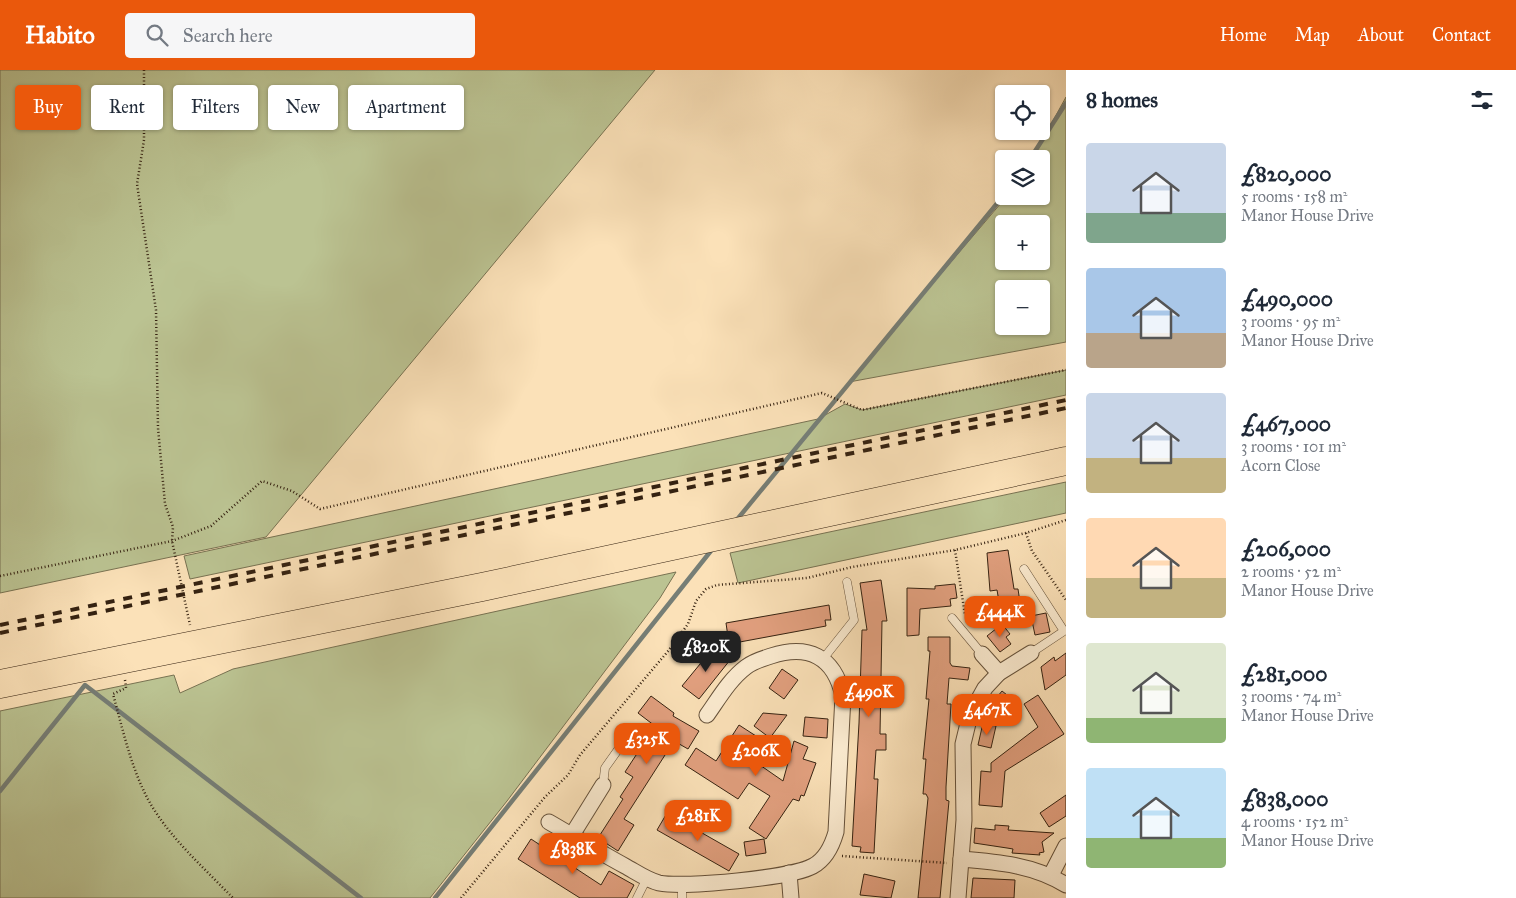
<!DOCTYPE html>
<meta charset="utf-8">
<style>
:root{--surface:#fff;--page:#f6f6f7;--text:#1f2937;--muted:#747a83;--accent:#ea580c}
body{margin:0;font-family:"IM FELL Great Primer",serif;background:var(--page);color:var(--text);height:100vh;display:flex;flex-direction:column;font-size:19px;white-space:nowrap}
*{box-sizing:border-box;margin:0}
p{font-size:16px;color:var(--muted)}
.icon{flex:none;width:28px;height:28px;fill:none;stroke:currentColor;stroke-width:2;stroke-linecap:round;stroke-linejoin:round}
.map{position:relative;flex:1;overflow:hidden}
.sheet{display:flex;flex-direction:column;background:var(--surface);width:450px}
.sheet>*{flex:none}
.guide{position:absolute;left:15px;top:15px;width:475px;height:45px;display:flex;gap:10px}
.tools{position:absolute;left:995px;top:15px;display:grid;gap:10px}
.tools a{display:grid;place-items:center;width:55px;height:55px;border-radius:5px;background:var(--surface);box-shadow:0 1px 4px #0004;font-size:25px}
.price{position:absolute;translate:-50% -42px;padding:0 11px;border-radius:10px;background:var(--accent);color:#fff;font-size:16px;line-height:32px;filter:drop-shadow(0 1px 2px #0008)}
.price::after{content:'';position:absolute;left:50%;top:30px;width:15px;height:11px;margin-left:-8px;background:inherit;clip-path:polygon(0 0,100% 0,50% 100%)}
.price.current{background:#222;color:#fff}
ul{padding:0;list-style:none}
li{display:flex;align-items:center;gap:15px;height:125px;padding:0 20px}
li span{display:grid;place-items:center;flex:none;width:140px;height:100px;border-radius:5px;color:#555}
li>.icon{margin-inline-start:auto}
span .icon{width:60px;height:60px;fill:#fffc;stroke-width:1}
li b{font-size:21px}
h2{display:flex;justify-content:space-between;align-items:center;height:60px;padding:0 20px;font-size:21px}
.pill{padding:0 18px;border-radius:5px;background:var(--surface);box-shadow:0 1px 4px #0004;font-size:18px;line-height:45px}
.pill.current{background:var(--accent);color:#fff}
header{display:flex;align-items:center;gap:30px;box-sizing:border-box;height:70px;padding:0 25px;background:var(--accent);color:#fff}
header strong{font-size:24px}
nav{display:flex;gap:28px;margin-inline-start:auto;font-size:18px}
.search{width:350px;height:45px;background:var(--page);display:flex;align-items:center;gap:12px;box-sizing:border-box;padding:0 18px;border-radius:5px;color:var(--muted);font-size:19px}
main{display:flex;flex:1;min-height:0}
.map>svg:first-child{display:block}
</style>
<header>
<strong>Habito</strong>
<div class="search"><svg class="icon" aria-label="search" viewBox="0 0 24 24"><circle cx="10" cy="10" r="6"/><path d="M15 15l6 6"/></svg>Search here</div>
<nav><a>Home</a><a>Map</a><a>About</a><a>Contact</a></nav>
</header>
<main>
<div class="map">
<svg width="1066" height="828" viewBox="0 0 1066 828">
<rect width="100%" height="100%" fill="#fbe1b8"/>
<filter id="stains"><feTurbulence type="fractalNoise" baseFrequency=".004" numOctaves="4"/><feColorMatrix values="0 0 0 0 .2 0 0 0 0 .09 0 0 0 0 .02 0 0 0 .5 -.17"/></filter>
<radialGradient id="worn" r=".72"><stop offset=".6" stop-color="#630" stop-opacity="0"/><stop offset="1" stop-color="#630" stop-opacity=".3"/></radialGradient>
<!-- green -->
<g fill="#bbc392" stroke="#787252" fill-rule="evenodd">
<path d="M0,0H655L266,467L0,523Z"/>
<path d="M1066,27V272L849,312L1007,126H1041V89H1032ZM1004,154H1041V191H1004ZM1004,219H1041V256H1004Z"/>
<path d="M1066,300V325L190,509L184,486L818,349L845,334L862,340Z"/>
<path d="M1066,412V443L738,513L730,483Z"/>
<path d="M676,502L660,528L507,731L430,828H0V641L174,605L180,623L233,599Z"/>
</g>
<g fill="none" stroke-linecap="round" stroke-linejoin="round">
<!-- stream -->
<g stroke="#767e76" stroke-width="4.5">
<path d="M1030,89L1066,33"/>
<path d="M735,452L1004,125"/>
<path d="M0,721L85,615L361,828"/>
<path d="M435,828L714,477"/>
</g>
</g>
<!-- building -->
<g fill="#e2a07f" stroke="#352211">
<path d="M1008,480L1014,519H1018L1022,546L1002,549L997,520L990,521L987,483Z"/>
<path d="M881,510L887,551H882L880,664H886V680H876L874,709H878L874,783L860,782L861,777L852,776L859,653L862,560H867L860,513Z"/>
<path d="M955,514L957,528L950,529L951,536L920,539L919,565L907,566V518L935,519V516Z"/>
<path d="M829,535L831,550H825L826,556L729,574L726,553Z"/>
<path d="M1046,543L1050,562L1035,565L1031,546Z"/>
<path d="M1002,554L1010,564L1006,567L1011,574L1000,582L987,566Z"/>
<path d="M928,567H950V593L952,596L970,598L968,610L949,608L947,634H951L946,717V730L949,731L940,828H918L928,728L926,724H923L926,689H923L929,629H926L930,581H928Z"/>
<path d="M714,577L730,590L699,629L682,616Z"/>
<path d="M1066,583V605L1045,620L1041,597L1054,587L1055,591Z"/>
<path d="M782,599L798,610L784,629L769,618Z"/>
<path d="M1002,621L1017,633L1008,644L993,632Z"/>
<path d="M1038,625L1064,664L1005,701L1002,737L979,735L981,701L991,702V693L1038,657L1024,634Z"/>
<path d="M651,626L674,643L673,646L699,661L688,679L674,671L624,749L634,755L618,781L598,768L623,729L620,727L633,707L625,702L655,656L638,643Z"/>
<path d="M763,643L787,645L770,668L754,656Z"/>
<path d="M805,647L828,649L827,668L803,666Z"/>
<path d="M983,653L996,656L991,678L978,675Z"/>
<path d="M739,655L756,666L744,684L783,711L794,671L808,677L803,689L816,693L804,726L801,725L799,731L793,729L766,769L749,758L770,726L749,713L738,729L685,695L696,678L716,691Z"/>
<path d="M1066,725V746L1049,757L1040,743Z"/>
<path d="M667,743L739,784L729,801L657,760Z"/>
<path d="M995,755L1009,756L1008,760L1054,763L1042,772L1044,782L1039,783L1040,785L1012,783L1013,779L1007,778L974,773L975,758L995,760Z"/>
<path d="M531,769L601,815L609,801L634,815L627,828H580L518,789Z"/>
<path d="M764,769L766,783L746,786L744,772Z"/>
<path d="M864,804L895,811L891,828L860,825Z"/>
<path d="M973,808L1015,810L1014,828H971Z"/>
</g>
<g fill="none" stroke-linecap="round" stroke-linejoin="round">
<!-- lane casing -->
<g stroke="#66523b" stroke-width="9">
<g id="lane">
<path d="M1024,499L1064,561L1031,583"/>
<path d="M952,548L982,584"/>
<path d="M823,589L854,550L847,512"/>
<path d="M603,715L605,698L627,667"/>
<path d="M637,828L647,808"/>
<path d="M682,828V814"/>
</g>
</g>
<!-- street casing -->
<g stroke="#66523b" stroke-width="17">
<g id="street">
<path d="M982,584L999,603"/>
<path d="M549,752C575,767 599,782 625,796C636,802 647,810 659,813C684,818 792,808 813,796C826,789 832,776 836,762L843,626C834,586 808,574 771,586C762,589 754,591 746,597C730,609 719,628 707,645"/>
<path d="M572,765L603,715"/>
<path d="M961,789C998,792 1034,795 1066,815"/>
<path d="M789,803L791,828"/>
<path d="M1051,805L1066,776"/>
<path d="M958,828L964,750L963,674L970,645L985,618L999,603L1031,583"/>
</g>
</g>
<!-- highway casing -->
<g stroke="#352211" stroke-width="29">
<path id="highway" d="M0,614L482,517L1066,391"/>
</g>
<!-- path -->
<g stroke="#352211" stroke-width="2.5" stroke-dasharray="1 2.5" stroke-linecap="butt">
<path d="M144,0V70L137,114L156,240L158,358L165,434L173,457L172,471L190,555"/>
<path d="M1026,463L1032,481L1066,530"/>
<path d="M955,480L965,545"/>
<path d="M0,506L172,471L211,456L262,411L292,421L320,439L822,323L862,340L1066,300"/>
<path d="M125,610L126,618L113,624C123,660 131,699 150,733C171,769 204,798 233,828"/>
<path d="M842,786L947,793"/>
<path d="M461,828L545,727L568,705L580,685L669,580L688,554L696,531L706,519L717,515L807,508L852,497L955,480L1026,463L1066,450"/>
</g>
<!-- lane -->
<use href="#lane" stroke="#fcecd1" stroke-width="8"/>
<!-- street -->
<use href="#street" stroke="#fcecd1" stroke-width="15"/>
<!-- highway -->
<use href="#highway" stroke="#fbe1b8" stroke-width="28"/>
<!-- rail -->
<g stroke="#352211" stroke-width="4" stroke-dasharray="9 9" stroke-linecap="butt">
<path d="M0,555L1066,330"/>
<path d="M0,563L1066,338"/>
</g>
</g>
<rect width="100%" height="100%" filter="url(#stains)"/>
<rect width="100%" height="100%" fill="url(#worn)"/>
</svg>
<div class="tools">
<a><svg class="icon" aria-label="locate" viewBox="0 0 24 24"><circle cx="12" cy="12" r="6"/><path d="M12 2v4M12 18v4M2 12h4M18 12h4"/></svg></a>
<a><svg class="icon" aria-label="layers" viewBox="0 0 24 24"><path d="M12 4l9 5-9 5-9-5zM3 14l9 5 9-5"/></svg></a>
<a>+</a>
<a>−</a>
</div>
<b class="price" style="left:1000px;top:568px">£444K</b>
<b class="price current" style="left:706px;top:603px">£820K</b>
<b class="price" style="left:869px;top:648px">£490K</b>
<b class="price" style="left:987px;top:666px">£467K</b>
<b class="price" style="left:647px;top:695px">£325K</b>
<b class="price" style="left:756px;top:707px">£206K</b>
<b class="price" style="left:698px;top:772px">£281K</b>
<b class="price" style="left:573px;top:805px">£838K</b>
<div class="guide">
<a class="pill current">Buy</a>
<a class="pill">Rent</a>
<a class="pill">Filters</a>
<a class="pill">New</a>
<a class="pill">Apartment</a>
</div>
</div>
<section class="sheet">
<h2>8 homes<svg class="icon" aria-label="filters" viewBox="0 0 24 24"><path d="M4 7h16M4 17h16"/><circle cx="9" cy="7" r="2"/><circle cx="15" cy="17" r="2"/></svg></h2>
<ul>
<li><span style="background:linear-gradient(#c9d6e8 70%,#7fa58c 0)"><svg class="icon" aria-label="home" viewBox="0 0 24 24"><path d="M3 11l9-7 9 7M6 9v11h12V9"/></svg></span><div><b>£820,000</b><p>5 rooms · 158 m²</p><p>Manor House Drive</p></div></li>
<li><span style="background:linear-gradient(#a9c7e8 65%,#b9a48a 0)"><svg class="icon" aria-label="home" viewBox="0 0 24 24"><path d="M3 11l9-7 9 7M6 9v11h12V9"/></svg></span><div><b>£490,000</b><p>3 rooms · 95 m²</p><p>Manor House Drive</p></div></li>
<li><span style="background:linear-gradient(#c9d6e8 65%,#c2b280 0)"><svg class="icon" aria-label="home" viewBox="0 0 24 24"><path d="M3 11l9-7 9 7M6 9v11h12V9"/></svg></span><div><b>£467,000</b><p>3 rooms · 101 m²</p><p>Acorn Close</p></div></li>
<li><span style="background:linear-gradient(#ffd9b3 60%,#c2b280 0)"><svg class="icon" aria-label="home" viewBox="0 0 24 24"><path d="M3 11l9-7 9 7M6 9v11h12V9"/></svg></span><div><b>£206,000</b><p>2 rooms · 52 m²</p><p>Manor House Drive</p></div></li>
<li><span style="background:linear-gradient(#dfe7d0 75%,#8fb573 0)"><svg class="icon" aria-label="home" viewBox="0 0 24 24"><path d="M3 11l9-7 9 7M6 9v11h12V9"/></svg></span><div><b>£281,000</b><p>3 rooms · 74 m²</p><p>Manor House Drive</p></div></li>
<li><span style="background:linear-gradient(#bfe0f5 70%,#8fb573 0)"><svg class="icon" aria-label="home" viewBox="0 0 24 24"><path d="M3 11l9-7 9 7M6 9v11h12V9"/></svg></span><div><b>£838,000</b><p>4 rooms · 152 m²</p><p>Manor House Drive</p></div></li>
</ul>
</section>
</main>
